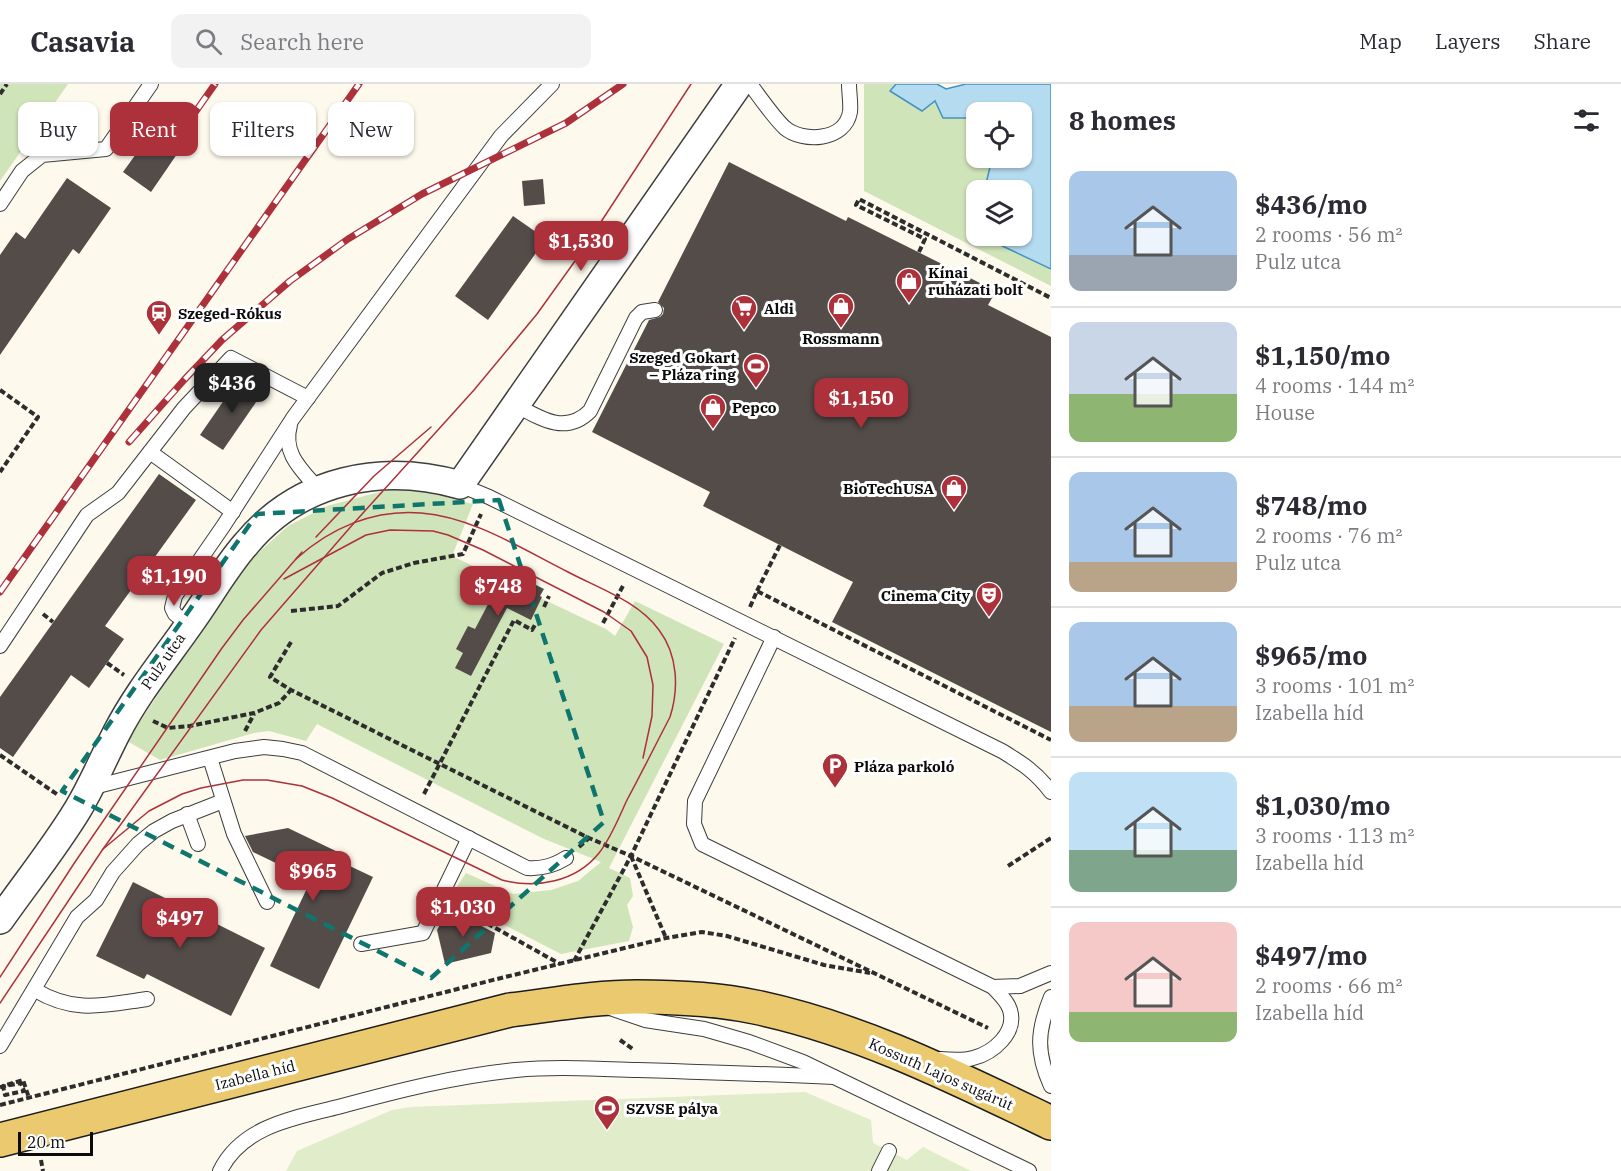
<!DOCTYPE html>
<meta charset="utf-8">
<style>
:root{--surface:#fff;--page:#f2f2f3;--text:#2b2b33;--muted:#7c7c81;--line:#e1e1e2;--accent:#ad313b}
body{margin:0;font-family:"IBM Plex Serif",serif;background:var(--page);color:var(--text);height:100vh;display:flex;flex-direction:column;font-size:22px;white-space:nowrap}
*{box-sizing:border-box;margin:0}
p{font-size:20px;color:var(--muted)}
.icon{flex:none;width:33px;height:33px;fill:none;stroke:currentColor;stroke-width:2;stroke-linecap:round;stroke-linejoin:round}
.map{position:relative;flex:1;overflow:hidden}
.panel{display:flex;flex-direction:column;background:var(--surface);width:570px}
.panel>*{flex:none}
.guide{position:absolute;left:18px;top:18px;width:570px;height:54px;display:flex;gap:12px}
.buttons{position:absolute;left:966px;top:18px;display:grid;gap:12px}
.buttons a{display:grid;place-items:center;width:66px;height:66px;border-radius:12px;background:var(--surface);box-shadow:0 2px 4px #0004;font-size:30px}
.scale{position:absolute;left:18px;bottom:15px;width:75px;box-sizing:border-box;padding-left:6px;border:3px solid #0b0b0b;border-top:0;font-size:16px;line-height:21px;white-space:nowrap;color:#0b0b0b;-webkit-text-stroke:4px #fff;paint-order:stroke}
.price{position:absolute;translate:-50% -51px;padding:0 14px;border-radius:12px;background:var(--accent);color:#fff;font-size:20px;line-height:39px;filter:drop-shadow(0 2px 3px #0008)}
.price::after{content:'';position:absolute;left:50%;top:36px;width:18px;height:14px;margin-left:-9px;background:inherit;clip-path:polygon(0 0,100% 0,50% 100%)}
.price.on{background:#222;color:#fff}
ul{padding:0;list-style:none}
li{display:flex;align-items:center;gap:18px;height:150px;padding:0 18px}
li+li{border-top:2px solid var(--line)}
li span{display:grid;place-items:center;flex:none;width:168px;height:120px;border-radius:12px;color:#555}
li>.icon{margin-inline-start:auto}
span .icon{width:72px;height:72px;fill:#fffc;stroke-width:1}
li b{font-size:26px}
h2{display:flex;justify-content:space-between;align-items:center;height:72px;padding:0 18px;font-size:26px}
.chip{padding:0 21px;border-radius:12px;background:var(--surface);box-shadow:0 2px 4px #0004;font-size:21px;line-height:54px}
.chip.on{background:var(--accent);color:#fff}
header{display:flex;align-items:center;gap:36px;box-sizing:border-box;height:84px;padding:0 30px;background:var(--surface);border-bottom:2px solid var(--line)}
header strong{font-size:28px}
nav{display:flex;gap:33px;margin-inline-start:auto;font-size:21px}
.search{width:420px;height:54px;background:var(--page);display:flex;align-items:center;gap:15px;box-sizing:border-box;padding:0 21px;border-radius:12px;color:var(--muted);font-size:22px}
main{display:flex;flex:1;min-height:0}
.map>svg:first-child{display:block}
</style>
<header>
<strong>Casavia</strong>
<div class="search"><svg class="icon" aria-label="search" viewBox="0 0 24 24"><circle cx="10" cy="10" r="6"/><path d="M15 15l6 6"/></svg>Search here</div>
<nav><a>Map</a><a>Layers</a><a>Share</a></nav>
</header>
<main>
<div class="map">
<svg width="1051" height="1087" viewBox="0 0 1051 1087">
<rect width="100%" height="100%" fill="#fdf9ec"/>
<!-- green -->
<g fill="#d0e4b9">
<path d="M0,0H68L0,97Z"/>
<path d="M864,0H896L891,7L935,17L944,34H976V74H992L986,100L987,106H976V152H996L998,160L1051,185V202L864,107Z"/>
<path d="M387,406H417L473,420L452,472L606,545L615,552L635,517L724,560L609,784L630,794L633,812L627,821L633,843L629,857L561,870L450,813L466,789L513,810L551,806L578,797L601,778L542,754L317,640L306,657L269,647L254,649L160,676L127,657L245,481L288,442L327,422Z"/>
</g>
<!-- pitch -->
<path fill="#e1ecca" d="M805,1008L871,1036L873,1059L907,1076L923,1063L971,1087H286L297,1067L392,1026L411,1023Z"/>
<!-- water -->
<path fill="#b5dbf0" stroke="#4392bf" stroke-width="1.5" d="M896,0H937L946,5L966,0H1051V185L998,160L996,152H1022V106H987L986,100L992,74H1022V28H976V34H943L935,17L922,27L890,7Z"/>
<!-- building -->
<g fill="#534c49">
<path d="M159,38L186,57L151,108L123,88Z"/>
<path d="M729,78L846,137L848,133L996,207L988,221L1051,253V648L832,538L853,498L703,422L710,408L592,348L649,236L660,233L663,230L664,224L658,218Z"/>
<path d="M67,94L111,124L79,170L73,165L0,271V171L16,148L25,155Z"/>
<path d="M543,95L545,120L524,122L522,97Z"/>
<path d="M513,132L546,155L488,236L455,212Z"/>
<path d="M240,293L263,308L223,366L200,351Z"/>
<path d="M159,390L196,416L105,542L124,555L89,604L71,591L13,673L0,664V613Z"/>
<path d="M506,486L544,505L540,512L542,513L531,536L507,524L471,592L455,584L463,569L456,565L468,542L475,545Z"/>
<path d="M288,744L340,769L337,776L373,793L319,905L270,882L311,796L253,768L245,752Z"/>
<path d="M133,798L265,864L231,932L147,890L144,895L96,872Z"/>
<path d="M449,825L495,849L491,869L445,880L437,846Z"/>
</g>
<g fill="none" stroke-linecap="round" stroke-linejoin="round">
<!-- lane casing -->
<g stroke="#3e3e3e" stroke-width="16">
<g id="lane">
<path d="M750,0C759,12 774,34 785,44C803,59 845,57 850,28C851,19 849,9 849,0"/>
<path d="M0,120L22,87L42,71L106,65L151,0"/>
<path d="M516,321C541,335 566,351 590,327L636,234L642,228L655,226"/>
<path d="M290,341C282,370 302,386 319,406"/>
<path d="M150,368L233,428"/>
<path d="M460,401L489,413L1002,667C1023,680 1036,688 1051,708"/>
<path d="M189,541L175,530L172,524L175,512L224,441L293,334L501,52L552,0"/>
<path d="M774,553L695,717L694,740L702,760L993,903L1020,902L1051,889"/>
<path d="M0,562L87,431L118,409L184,324L231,274L308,314"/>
<path d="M210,674L234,750L267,818"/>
<path d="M90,704L235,667L264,663L283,665L302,669L527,784C542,785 553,782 566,774"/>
<path d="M187,730L198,760"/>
<path d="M361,860L423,849L469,754"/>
<path d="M35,906C75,930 104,921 147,915"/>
<path d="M1051,913C1037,947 1036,969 1051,1002"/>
<path d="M610,924L645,936L704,945L749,958L803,978L1029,1087"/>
<path d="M0,962L77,833L96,816L113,788L138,760L154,747L172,737L223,717"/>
<path d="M940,975C951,976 963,977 973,974C993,969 1017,949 1010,926C1007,916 999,910 993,903"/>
<path d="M220,1087C242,1042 294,1034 338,1023C397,1007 455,992 516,986C557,982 598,985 638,986C703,988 768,990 834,993"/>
<path d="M879,1087L889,1067"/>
</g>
</g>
<!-- street casing -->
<g stroke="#3e3e3e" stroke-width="30">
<path id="street" d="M0,836C26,799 55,763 78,725C93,700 104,673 117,648C137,609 166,574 191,538C209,513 225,484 246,460C300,395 382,379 460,401L739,0"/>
</g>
<!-- primary casing -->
<g stroke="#1c1c1c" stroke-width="36">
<path id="primary" d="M0,1056L510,926C552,921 594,913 637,913C676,913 717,915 755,923C860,945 955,993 1051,1039"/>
</g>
<!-- path -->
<g stroke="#2d2d2d" stroke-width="4" stroke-dasharray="6 3" stroke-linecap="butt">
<path d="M0,10L7,0"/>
<path d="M919,168L925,155L856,121L859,115L1051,214"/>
<path d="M0,306L38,333L0,388"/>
<path d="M757,507L780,461"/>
<path d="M544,523L549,512"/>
<path d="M750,523L757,507L1051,656"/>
<path d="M291,527L338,522L382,489L414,479L463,470L481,430"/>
<path d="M43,530L53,538"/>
<path d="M603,539L624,500"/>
<path d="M291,558L270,593L291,606L589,754L631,772L988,944"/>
<path d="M107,579L124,591"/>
<path d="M153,637L168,644L190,642L254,629L279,619L291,606"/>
<path d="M245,647L254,630"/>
<path d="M0,671L58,711"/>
<path d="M424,710L514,536L532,546L536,539"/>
<path d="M579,763L589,754"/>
<path d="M631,772L666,854"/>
<path d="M1008,782L1051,754"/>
<path d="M456,822L560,880"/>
<path d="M574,877L631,772L735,554"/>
<path d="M620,956L634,966"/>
<path d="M0,1003L21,999L24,1007L5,1011L3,1002L23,996L29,1014"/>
<path d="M0,1021L497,895L666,854L702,848L727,852L824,881L870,889"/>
<path d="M41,1076L43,1087"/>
</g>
<!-- lane -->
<use href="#lane" stroke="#fff" stroke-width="14"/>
<!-- street -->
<use href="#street" stroke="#fff" stroke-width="27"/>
<!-- primary -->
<use href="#primary" stroke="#ebc96e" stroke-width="33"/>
<!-- tram -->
<g stroke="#ad313b" stroke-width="1.5">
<path d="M316,453L374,392L431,343"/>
<path d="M284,495L366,451L390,446L433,447L448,451L483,466L604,528L631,547L647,573L653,601L652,632L643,674"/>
<path d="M103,765L149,727L182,710L201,704L243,696H267L302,702L332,714L502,796C536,805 576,798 599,769C611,754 619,733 627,716C642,688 656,660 670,633C679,605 678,571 659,546C638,517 598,504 568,488C522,465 473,433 421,429C374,425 330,444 296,475"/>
<path d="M0,893L75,778L222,564L243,536L302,468"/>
<path d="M0,919L103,765L261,546L354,439L474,306L537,230L580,170L691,0"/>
</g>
<!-- rail casing -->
<g stroke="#ad313b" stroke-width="7">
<g id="rail">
<path d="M182,47L215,0"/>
<path d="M129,358L184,296L222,256L290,197L348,155L422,110L566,39L623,0"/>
<path d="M0,508L359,0"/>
</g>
</g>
<!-- rail -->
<use href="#rail" stroke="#fff" stroke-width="4.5" stroke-dasharray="14" stroke-linecap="butt"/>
</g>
<!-- marked area -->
<path fill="none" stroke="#0f766e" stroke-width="4.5" stroke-dasharray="12 8" stroke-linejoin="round" d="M499,416L604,738L431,894L62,707L257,430Z"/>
<!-- icons -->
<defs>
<g id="shop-pin" transform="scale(1.35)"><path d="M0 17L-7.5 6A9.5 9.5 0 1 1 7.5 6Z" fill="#ad313b" stroke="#fff"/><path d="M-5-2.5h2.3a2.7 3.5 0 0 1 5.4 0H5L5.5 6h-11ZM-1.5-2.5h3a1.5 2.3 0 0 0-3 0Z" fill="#fff"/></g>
<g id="supermarket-pin" transform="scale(1.35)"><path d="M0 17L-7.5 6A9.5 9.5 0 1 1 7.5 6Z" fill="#ad313b" stroke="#fff"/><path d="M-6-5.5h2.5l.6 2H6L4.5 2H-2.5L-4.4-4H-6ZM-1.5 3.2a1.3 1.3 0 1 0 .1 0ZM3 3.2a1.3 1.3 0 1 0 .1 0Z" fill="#fff"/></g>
<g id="station-pin" transform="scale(1.35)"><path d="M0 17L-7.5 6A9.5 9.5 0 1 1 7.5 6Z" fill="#ad313b" stroke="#fff"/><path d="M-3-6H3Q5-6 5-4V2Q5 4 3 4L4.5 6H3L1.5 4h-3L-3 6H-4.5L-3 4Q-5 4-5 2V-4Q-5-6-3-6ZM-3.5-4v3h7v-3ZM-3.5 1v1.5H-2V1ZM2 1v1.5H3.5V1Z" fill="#fff"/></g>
<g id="stadium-pin" transform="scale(1.35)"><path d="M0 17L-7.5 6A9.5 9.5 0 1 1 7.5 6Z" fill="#ad313b" stroke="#fff"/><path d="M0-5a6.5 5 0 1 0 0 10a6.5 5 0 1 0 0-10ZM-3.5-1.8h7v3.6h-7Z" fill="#fff"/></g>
<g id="theatre-pin" transform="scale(1.35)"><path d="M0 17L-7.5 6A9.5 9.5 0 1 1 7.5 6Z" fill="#ad313b" stroke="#fff"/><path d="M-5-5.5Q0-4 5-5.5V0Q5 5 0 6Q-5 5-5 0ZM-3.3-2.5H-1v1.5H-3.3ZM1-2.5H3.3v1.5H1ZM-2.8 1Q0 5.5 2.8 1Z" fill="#fff"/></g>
<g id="parking-pin" transform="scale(1.35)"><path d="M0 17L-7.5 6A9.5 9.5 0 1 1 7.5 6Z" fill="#ad313b" stroke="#fff"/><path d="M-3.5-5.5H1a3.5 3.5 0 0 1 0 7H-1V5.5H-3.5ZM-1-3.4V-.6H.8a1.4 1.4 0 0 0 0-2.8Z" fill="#fff"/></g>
</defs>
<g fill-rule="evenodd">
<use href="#shop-pin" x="909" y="197"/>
<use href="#shop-pin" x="841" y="222"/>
<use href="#supermarket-pin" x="744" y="224"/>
<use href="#station-pin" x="159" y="229"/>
<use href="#stadium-pin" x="756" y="282"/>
<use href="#shop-pin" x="713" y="323"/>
<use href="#shop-pin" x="954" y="404"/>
<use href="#theatre-pin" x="989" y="511"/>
<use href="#parking-pin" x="835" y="682"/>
<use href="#stadium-pin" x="607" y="1024"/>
</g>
<g text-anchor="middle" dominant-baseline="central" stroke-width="6" stroke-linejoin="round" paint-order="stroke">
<!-- poi labels -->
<g font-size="15" font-weight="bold" fill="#0b0b0b" stroke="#fff" text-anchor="start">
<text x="928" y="188">Kínai<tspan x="928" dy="17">ruházati bolt</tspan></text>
<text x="764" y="224">Aldi</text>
<text x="178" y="229">Szeged-Rókus</text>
<text x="841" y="254" text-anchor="middle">Rossmann</text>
<text x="736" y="273" text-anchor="end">Szeged Gokart<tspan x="736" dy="17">– Pláza ring</tspan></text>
<text x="732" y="323">Pepco</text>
<text x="934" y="404" text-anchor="end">BioTechUSA</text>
<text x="970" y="511" text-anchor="end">Cinema City</text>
<text x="854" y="682">Pláza parkoló</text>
<text x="626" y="1024">SZVSE pálya</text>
</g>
<!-- street labels -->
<g font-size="15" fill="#0b0b0b" stroke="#fff">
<text transform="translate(163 577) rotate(-55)">Pulz utca</text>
<text transform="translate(941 990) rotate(24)">Kossuth Lajos sugárút</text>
<text transform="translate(255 991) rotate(-14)">Izabella híd</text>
</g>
</g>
</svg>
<div class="buttons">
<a><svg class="icon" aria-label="locate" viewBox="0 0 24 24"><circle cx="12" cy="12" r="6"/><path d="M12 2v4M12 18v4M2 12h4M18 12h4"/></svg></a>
<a><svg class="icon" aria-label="layers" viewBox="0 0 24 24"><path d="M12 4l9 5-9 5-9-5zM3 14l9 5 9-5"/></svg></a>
</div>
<div class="scale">20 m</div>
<b class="price" style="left:581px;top:188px">$1,530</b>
<b class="price on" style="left:232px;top:330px">$436</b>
<b class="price" style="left:861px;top:345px">$1,150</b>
<b class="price" style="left:174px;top:523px">$1,190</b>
<b class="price" style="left:498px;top:533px">$748</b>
<b class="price" style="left:313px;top:818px">$965</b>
<b class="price" style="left:463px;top:854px">$1,030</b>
<b class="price" style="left:180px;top:865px">$497</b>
<div class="guide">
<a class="chip">Buy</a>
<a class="chip on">Rent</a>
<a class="chip">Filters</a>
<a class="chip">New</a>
</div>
</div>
<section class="panel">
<h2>8 homes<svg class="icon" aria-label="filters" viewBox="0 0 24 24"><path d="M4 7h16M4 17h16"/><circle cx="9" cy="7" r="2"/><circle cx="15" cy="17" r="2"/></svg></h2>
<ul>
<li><span style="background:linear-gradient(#a9c7e8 70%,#9aa5b1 0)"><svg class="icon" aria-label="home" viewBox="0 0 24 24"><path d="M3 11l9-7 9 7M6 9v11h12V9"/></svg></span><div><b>$436/mo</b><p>2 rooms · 56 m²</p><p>Pulz utca</p></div></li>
<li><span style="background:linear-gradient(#c9d6e8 60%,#8fb573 0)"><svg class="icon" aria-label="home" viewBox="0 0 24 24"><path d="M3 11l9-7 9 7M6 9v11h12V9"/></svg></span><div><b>$1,150/mo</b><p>4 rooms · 144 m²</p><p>House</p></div></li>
<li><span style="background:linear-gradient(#a9c7e8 75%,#b9a48a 0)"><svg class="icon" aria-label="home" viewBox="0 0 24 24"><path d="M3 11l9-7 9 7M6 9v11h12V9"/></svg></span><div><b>$748/mo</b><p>2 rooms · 76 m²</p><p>Pulz utca</p></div></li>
<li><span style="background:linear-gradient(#a9c7e8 70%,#b9a48a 0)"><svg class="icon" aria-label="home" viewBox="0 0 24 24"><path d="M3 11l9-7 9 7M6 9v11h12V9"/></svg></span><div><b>$965/mo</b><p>3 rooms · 101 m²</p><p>Izabella híd</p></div></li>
<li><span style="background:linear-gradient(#bfe0f5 65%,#7fa58c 0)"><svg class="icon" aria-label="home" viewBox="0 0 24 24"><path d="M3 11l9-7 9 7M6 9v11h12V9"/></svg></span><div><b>$1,030/mo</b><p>3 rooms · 113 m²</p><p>Izabella híd</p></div></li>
<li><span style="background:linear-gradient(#f6c9c9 75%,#8fb573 0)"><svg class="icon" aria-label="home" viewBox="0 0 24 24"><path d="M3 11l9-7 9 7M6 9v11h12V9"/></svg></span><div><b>$497/mo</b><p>2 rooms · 66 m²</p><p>Izabella híd</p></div></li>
</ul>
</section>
</main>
